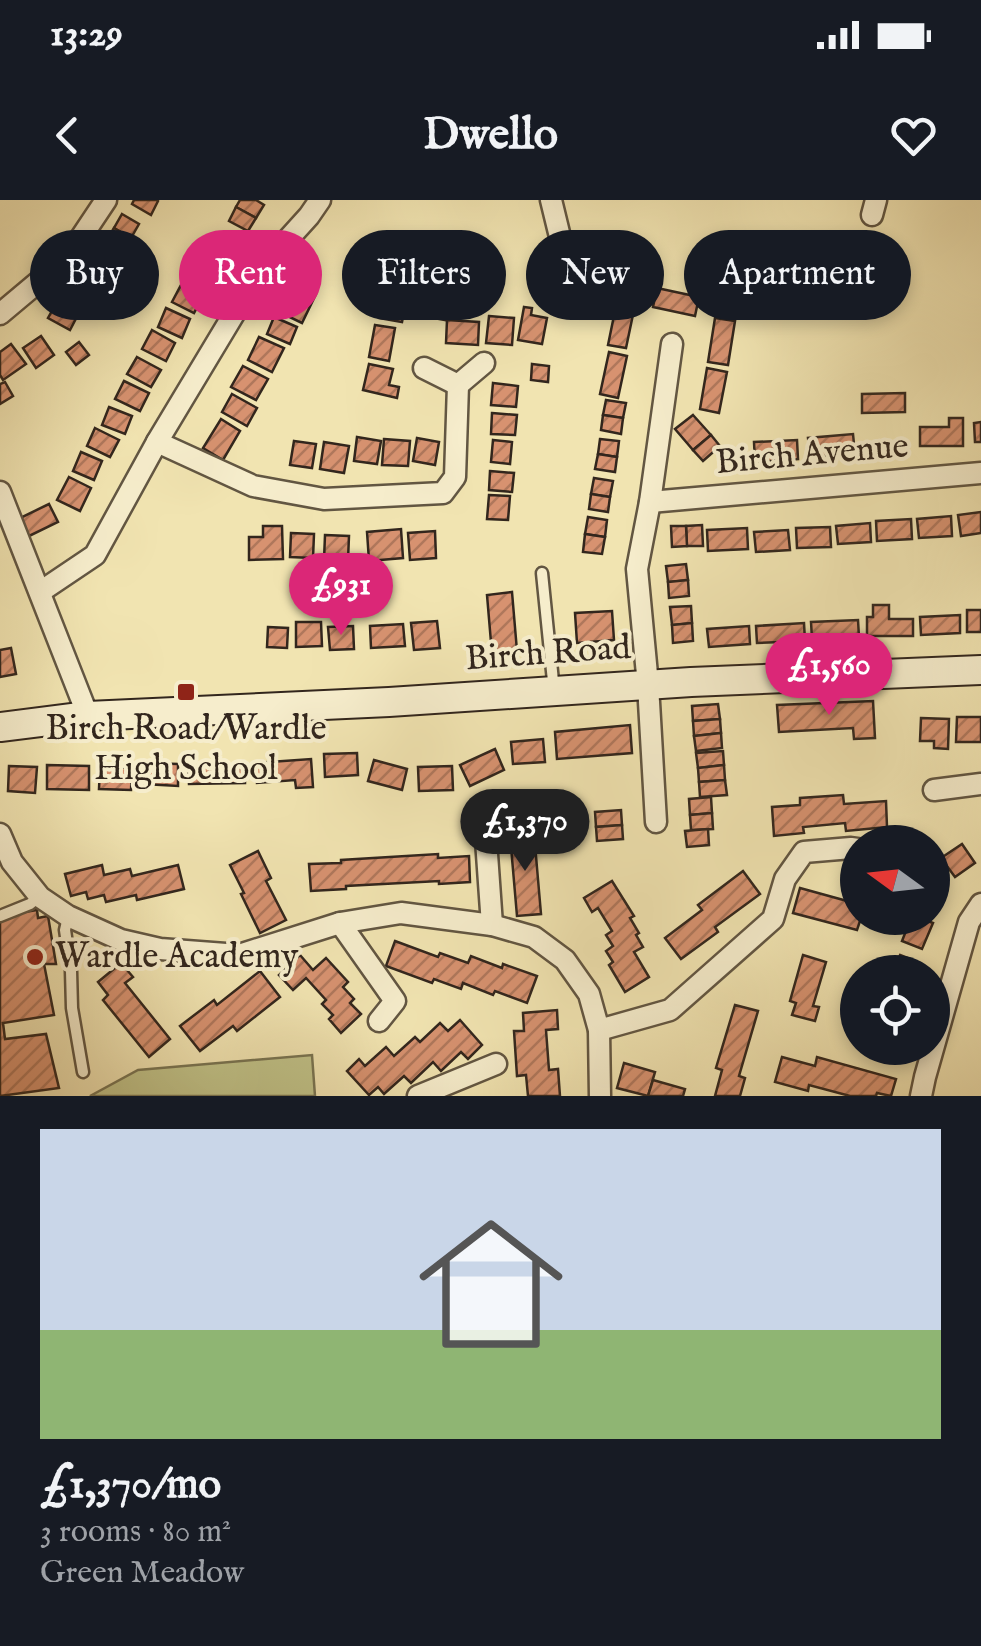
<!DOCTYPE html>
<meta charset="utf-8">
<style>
:root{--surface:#171b24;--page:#242831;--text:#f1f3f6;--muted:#9ea1a6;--accent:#db2777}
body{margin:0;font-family:"IM FELL English",serif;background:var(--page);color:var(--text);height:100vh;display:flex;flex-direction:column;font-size:38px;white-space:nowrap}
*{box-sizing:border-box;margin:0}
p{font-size:32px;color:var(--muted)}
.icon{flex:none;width:55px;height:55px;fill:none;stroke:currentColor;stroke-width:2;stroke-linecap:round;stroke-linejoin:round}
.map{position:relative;height:896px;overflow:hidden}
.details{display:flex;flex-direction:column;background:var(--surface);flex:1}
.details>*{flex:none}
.guide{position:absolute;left:30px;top:30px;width:922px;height:90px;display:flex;gap:20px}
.needle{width:65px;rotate:285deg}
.tools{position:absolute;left:840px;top:625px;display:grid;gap:20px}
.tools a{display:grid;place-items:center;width:110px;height:110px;border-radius:50%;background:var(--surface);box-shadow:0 5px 15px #0003;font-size:50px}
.price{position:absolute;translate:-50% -85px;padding:0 22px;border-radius:35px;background:var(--accent);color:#fff;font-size:32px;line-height:65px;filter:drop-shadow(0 2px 5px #0008)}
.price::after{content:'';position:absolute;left:50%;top:60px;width:30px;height:22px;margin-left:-15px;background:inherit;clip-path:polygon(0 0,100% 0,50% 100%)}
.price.current{background:#222;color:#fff}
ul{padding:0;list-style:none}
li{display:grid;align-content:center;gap:20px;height:530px;padding:0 40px}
li span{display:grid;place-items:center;height:310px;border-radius:0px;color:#555}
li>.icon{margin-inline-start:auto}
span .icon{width:180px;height:180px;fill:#fffc;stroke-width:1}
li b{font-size:42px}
.pill{padding:0 35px;border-radius:45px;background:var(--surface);box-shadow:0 5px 15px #0003;font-size:35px;line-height:90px}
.pill.current{background:var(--accent);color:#fff}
.status{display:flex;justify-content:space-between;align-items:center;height:70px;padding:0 50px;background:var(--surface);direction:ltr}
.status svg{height:28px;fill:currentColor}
header{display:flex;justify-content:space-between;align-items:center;height:130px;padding:0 40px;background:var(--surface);font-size:45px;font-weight:700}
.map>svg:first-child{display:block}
</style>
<div class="status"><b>13:29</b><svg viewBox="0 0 49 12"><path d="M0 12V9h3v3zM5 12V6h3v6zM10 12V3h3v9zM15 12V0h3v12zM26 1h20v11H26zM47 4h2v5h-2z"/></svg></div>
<header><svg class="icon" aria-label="back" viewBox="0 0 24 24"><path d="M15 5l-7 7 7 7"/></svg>Dwello<svg class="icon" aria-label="heart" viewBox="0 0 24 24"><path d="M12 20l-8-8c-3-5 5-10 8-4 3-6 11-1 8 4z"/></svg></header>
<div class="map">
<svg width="981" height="896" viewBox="0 0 981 896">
<defs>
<pattern id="building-hatch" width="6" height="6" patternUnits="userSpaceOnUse" patternTransform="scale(2.5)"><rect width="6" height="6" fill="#d79270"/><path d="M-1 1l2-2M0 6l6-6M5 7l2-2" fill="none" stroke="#af775b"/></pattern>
</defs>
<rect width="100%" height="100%" fill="#f1e4b1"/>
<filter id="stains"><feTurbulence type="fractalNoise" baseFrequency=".002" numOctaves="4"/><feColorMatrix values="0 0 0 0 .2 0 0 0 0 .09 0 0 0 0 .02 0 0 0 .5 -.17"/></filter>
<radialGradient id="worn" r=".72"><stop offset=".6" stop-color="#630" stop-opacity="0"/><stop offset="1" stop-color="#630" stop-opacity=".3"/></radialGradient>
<!-- green -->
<path fill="#c0c288" stroke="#797452" stroke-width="2.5" d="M312,855L315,896H90L138,870Z"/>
<!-- building -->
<g fill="url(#building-hatch)" stroke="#32261d" stroke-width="2.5">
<path d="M134,0H157L158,1L151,15L132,4Z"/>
<path d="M240,0H256L264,5L256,18L236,7Z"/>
<path d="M236,7L256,18L248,31L229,21Z"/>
<path d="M122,14L139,24L131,38L114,28Z"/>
<path d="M114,28L131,38L124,51L106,41Z"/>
<path d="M97,46L119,59L109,76L91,65L93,61L89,58Z"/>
<path d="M199,59L220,71L209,91L187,79Z"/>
<path d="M79,75L98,86L88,103L65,90L73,77L77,79Z"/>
<path d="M122,83L137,91L129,104L115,96Z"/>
<path d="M181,85L203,96L194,113L172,102Z"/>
<path d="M298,85L316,94L302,123L277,111L284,96L291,99Z"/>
<path d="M657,88L699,97L695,116L653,107Z"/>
<path d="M62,93L83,105L70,130L48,118Z"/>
<path d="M383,97L406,101L402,122L379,118Z"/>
<path d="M431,100L448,104L445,120L428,117Z"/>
<path d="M617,101L635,105L626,148L608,145Z"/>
<path d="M524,107L532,108L531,115L547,118L542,144L518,140Z"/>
<path d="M166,108L190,119L182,138L158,127Z"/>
<path d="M489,116L514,118L512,145L486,143Z"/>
<path d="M274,117L297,127L290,144L267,134Z"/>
<path d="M715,118L735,121L728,165L708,162Z"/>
<path d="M447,120L479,122L478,145L446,143Z"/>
<path d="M375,125L395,128L389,161L369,157Z"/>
<path d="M152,130L175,143L166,161L142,149Z"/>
<path d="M41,136L54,155L36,168L23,148Z"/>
<path d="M259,137L284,148L272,172L248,160Z"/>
<path d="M79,142L89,155L76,165L66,152Z"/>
<path d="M11,144L26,164L3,180L0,175V152Z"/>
<path d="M609,152L627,156L618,198L600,194Z"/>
<path d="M137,157L161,170L151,187L127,174Z"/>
<path d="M369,164L393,169L389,185L399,187L397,198L363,190Z"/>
<path d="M532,164L549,166L548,182L531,180Z"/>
<path d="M243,166L268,179L256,200L231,187Z"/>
<path d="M707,168L727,172L719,213L700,209Z"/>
<path d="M124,181L149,193L140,211L115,199Z"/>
<path d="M5,182L13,196L0,204V184Z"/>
<path d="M493,183L518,186L516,207L491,205Z"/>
<path d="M905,193V212L862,213V194Z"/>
<path d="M232,194L257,208L247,226L222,212Z"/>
<path d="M606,200L626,203L623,218L603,215Z"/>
<path d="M109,207L132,216L125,234L102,225Z"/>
<path d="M492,213L517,215L515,235L491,234Z"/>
<path d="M603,215L623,218L621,234L601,230Z"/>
<path d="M693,215L711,235L693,250L675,229Z"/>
<path d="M949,218H963V246H920V227H949Z"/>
<path d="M221,219L240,231L223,260L203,248Z"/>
<path d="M981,222V242H975L974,223Z"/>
<path d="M95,228L119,240L110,257L87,246Z"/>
<path d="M853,234L855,254L810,257L808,238Z"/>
<path d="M711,235L720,246L703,261L693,250Z"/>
<path d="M357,237L381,241L377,264L354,261Z"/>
<path d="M417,238L439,242L435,265L413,261Z"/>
<path d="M384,239L410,241L408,266L382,265Z"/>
<path d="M600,239L619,241L617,257L598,254Z"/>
<path d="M493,240L512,242L510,264L491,262Z"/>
<path d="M797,240L798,259L755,262L754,242Z"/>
<path d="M294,241L316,244L312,268L290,265Z"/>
<path d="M324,242L349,246L344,273L320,269Z"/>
<path d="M81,252L102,261L94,280L73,271Z"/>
<path d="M598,254L617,257L615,272L595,269Z"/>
<path d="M490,271L514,273L512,292L489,290Z"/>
<path d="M69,277L91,288L80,311L57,300Z"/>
<path d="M594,278L613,281L610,297L591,294Z"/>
<path d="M591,294L610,297L608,312L589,309Z"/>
<path d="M489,295L510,296L508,320L487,319Z"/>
<path d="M49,304L58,322L27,337L18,319Z"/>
<path d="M981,312V333L961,336L958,315Z"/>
<path d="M951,316L952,336L919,338L917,319Z"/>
<path d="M588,317L607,320L605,337L585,334Z"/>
<path d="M911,319L912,339L877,341L876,321Z"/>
<path d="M870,323L871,342L838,344L836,326Z"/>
<path d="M702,325L703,346H687L686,326Z"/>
<path d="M263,326H282L283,359L249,360V337H263Z"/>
<path d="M671,326H686L687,346L672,347Z"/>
<path d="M830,327L831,347L797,348L796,328Z"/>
<path d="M747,328L748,349L708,351L707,330Z"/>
<path d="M401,329L403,358L369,361L367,332Z"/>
<path d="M788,330L790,350L756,352L754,332Z"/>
<path d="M435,331L436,358L410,360L408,333Z"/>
<path d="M291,333L314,334L313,358L290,357Z"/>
<path d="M585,334L605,337L602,354L583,352Z"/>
<path d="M325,335L349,336L348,360H324Z"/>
<path d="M686,364L688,380L668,382L666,366Z"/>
<path d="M688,380L689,396L669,398L668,382Z"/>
<path d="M512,392L517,451L492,454L487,395Z"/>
<path d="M873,405H889V419H913V436H867V417H873Z"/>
<path d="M691,406L692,423L672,425L670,407Z"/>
<rect x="967" y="410" width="14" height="22"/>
<path d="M612,411L614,440L577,443L575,413Z"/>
<path d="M960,415V433L921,435L920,417Z"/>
<path d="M858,420L859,437L812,439L811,422Z"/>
<path d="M437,421L440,448L414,450L411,423Z"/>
<path d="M296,422H321L322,446L296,447Z"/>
<path d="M692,423L693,441L673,443L672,425Z"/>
<path d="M804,423L805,441L757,443L756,426Z"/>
<path d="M403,424L405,446L371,448L370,426Z"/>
<path d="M353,426L354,449L330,450L328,427Z"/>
<path d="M749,426L750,444L709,447L707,429Z"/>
<path d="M268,427L288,428L287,448L267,447Z"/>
<path d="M11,448L16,474L0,477V450Z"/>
<path d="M873,501L875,538L854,539L853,528L779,532L777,505Z"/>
<path d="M718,504L720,519L693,521L692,506Z"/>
<path d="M957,517H981V542H956Z"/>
<path d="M921,518L949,519L948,549L934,548V541H920Z"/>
<path d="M720,519L721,533L694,536L693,521Z"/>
<path d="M630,525L632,553L557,559L555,532Z"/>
<path d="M721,533L722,548L696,551L694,536Z"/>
<path d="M543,539L545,562L513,564L511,542Z"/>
<path d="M495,549L504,570L470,586L460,565Z"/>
<path d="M723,551L724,565L698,568L696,553Z"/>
<path d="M357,553L358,575L325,577L324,554Z"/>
<path d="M311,559L313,587L296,588L295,580L257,583L256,563Z"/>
<path d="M374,560L407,569L402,590L368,581Z"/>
<path d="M145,563L178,564V586L144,584Z"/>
<path d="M47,565L89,566V590L47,589Z"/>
<path d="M245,565V583L189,584L188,566Z"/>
<path d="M724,565L725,580L699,582L698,568Z"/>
<path d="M9,566L37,567L35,593L8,591Z"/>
<path d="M452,566L453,590L419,591L418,567Z"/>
<path d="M100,567L132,568L131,590L99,589Z"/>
<path d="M725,580L727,595L700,597L699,582Z"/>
<path d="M843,595L844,604L886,601L887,627L846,631L845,623L803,627L804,633L774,636L772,607L800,605V598Z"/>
<path d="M711,597L712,613L690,615L689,599Z"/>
<path d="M621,610L622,625L596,627L595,612Z"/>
<path d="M712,613L713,629L691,630L690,615Z"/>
<path d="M622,625L623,639L597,641L596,627Z"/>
<path d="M708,629L709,645L687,647L685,631Z"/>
<path d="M534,633L541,714L517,716L510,635Z"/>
<path d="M962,644L975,663L955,677L941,658Z"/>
<path d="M258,651L271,678L266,681L286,720L260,733L241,694L244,693L230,665Z"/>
<path d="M438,654V658L469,656L470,682L439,684V681L346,686V689L311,691L309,664L341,663V660Z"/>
<path d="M102,665L104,675L130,669L132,676L178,665L184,689L137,700L136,695L106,702L104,695L88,699L86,692L71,696L65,674Z"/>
<path d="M743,671L760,694L715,727L718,732L681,759L665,738L702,710L698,705Z"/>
<path d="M612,681L634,716L630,718L639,733L636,735L643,747L634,752L649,777L625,792L609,765L613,762L606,751L613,746L606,735L612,731L598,708L592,712L584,698Z"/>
<path d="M932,683L946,689L935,712L932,710Z"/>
<path d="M800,688L858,704V718H861L857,730L793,713Z"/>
<path d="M37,710L38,718L48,716L56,764H44L54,815L3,823L5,839L46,834L59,888L0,896V716Z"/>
<path d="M911,718H920L933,723L922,749L902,741Z"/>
<path d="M395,741L438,757L440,753L468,763L471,756L502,768L503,764L537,776L527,803L495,791L493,795L463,783L461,789L434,779L432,783L386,766Z"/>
<path d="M300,755L313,770L326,758L348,782L343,787L354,799L350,803L361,814L341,833L329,819L333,815L322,804L326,800L306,778L293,790L279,775Z"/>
<path d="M803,755L826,762L813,806L819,807L815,821L792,815L796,803L790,801Z"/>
<path d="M900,755L920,763L916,772H893Z"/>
<path d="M121,763L133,777L125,783L170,839L149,857L103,800L108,795L98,782Z"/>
<path d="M260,771L280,797L237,831L233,826L200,851L180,826L214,800L217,805Z"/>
<path d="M735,805L758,811L739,876L745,878L740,896H715L722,870L716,868Z"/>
<path d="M557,810L558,829L546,830L549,870L558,869L560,896H528L526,875L517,876L514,831H524L523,813Z"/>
<path d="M460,820L482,845L468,859L461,852L441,871L433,862L411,883L404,876L384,894L378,887L369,895L347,871L359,859L365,866L386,847L394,856L415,837L420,842L440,823L448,831Z"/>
<path d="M782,857L815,866L817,857L896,879L891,896L877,893L876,896H850L809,885L808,891L775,882Z"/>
<path d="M624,863L655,872L648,896L617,888Z"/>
<path d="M653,880L685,889L683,896H648Z"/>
</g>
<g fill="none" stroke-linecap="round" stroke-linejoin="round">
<!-- lane casing -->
<g stroke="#625642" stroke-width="15">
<g id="lane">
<path d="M542,373L554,491"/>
<path d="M0,716L30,704L39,697"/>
<path d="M68,717L65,730L71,771L72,808L83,872"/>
</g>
</g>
<!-- street casing -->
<g stroke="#625642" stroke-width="25">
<g id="street">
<path d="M551,0L561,41"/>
<path d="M872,15L876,0"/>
<path d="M0,114L68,57L106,0"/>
<path d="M424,168L458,185L484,163"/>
<path d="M157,242L253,286L324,299L443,293L455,277L458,185"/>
<path d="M0,292L88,516"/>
<path d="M650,302L981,273"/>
<path d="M40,392L95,355L157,242L261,69L309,16L320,0"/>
<path d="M934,590L981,584"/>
<path d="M656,622L648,485L637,369L650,302L672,144"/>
<path d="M0,634L12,662L40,697L68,716L121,740L160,749L239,755L340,723L401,713L492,725L534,737L565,760L589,794L599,830L600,896"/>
<path d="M486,640L492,725"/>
<path d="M340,723L395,801L379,821"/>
<path d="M599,830L670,810L773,719L785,679L804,652L851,648L858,649"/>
<path d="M418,896L496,864"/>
<path d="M921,896L925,877L969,722L981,704"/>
</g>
</g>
<!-- secondary casing -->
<g stroke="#32261d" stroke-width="32">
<path id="secondary" d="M0,527L88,516L389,502L691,482L981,470"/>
</g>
<!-- lane -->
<use href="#lane" stroke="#f6edcc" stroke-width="10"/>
<!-- street -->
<use href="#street" stroke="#f6edcc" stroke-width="20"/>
<!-- secondary -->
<use href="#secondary" stroke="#f6edcc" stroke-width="28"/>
</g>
<!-- markers -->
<g fill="#8f2418" stroke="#f6edcc" stroke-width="4">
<rect x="176" y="482" width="20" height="20" rx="5"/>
<circle cx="35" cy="757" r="10"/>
</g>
<g text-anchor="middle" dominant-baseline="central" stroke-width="8" stroke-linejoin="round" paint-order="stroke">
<!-- street labels -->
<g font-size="35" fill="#32261d" stroke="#f6edcc">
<text transform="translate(812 255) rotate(-5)">Birch Avenue</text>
<text transform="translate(548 454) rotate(-4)">Birch Road</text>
</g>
<!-- poi labels -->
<g font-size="35" fill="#32261d" stroke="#f6edcc">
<text x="186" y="529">Birch Road/Wardle<tspan x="186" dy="40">High School</tspan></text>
<text x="55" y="757" text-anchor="start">Wardle Academy</text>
</g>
</g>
<rect width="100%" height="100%" filter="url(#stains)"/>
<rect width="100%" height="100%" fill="url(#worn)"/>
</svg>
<div class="tools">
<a><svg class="needle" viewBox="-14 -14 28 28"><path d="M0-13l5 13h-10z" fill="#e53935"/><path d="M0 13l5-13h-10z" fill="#9ea1a6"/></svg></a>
<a><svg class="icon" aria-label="locate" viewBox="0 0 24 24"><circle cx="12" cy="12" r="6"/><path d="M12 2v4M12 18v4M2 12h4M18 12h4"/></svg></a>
</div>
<b class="price" style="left:341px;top:438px">£931</b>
<b class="price" style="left:829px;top:518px">£1,560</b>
<b class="price current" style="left:525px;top:674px">£1,370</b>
<div class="guide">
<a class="pill">Buy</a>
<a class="pill current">Rent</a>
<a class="pill">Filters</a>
<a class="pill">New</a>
<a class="pill">Apartment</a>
</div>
</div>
<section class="details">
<ul>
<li><span style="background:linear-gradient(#c9d6e8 65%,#8fb573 0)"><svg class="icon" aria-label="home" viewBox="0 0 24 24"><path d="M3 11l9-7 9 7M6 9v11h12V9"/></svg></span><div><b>£1,370/mo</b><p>3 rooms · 80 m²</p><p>Green Meadow</p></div></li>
</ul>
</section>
